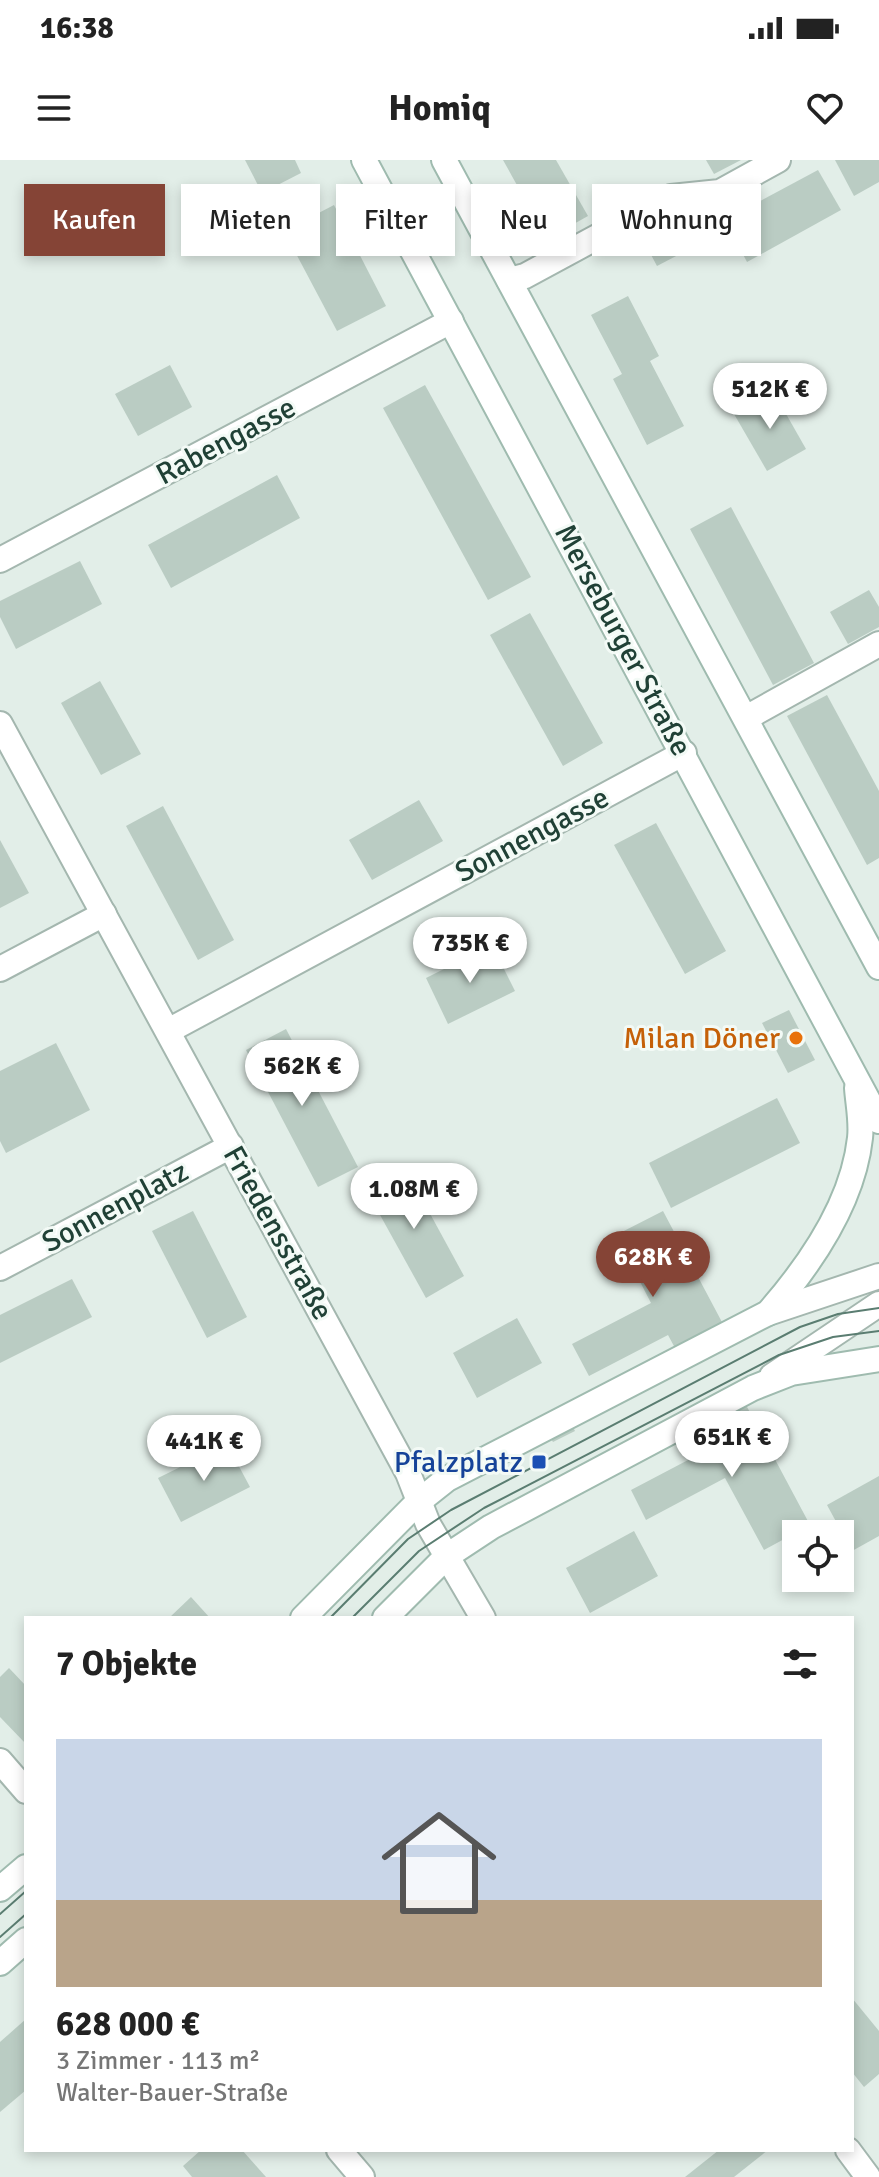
<!DOCTYPE html>
<html lang="de">
<meta charset="utf-8">
<style>
:root{--surface:#fff;--page:#f2f2f2;--text:#222;--muted:#767676;--accent:#854436}
body{margin:0;font-family:Signika,sans-serif;background:var(--page);color:var(--text);height:100vh;display:flex;flex-direction:column;font-size:30px;white-space:nowrap}
*{box-sizing:border-box;margin:0}
p{font-size:26px;color:var(--muted)}
.icon{flex:none;width:44px;height:44px;fill:none;stroke:currentColor;stroke-width:2;stroke-linecap:round;stroke-linejoin:round}
.map{position:relative;flex:1;overflow:hidden}
.side{position:absolute;left:24px;top:1456px;width:830px;height:536px;display:flex;flex-direction:column;background:var(--surface);border-radius:0px;box-shadow:0 4px 12px #0003}
.side>*{flex:none}
.hud{position:absolute;left:24px;top:24px;width:832px;height:72px;display:flex;gap:16px}
.fabs{position:absolute;left:782px;top:1360px;display:grid;gap:16px}
.fabs a{display:grid;place-items:center;width:72px;height:72px;border-radius:0px;background:var(--surface);box-shadow:0 4px 12px #0003;font-size:40px}
.price{position:absolute;translate:-50% -68px;padding:0 18px;border-radius:28px;background:#fff;color:#222;font-size:26px;line-height:52px;filter:drop-shadow(0 2px 4px #0008)}
.price::after{content:'';position:absolute;left:50%;top:48px;width:24px;height:18px;margin-left:-12px;background:inherit;clip-path:polygon(0 0,100% 0,50% 100%)}
.price.active{background:var(--accent);color:#fff}
ul{padding:0;list-style:none}
li{display:grid;align-content:center;gap:16px;height:424px;padding:0 32px}
li span{display:grid;place-items:center;height:248px;border-radius:0px;color:#555}
li>.icon{margin-inline-start:auto}
span .icon{width:144px;height:144px;fill:#fffc;stroke-width:1}
li b{font-size:34px}
h2{display:flex;justify-content:space-between;align-items:center;height:96px;padding:0 32px;font-size:34px}
.pill{padding:0 28px;border-radius:0px;background:var(--surface);box-shadow:0 4px 12px #0003;font-size:28px;line-height:72px}
.pill.active{background:var(--accent);color:#fff}
.status{display:flex;justify-content:space-between;align-items:center;height:56px;padding:0 40px;background:var(--surface);direction:ltr}
.status svg{height:22px;fill:currentColor}
header{display:flex;justify-content:space-between;align-items:center;height:104px;padding:0 32px;background:var(--surface);font-size:36px;font-weight:700}
.map>svg:first-child{display:block}
</style>
<div class="status"><b>16:38</b><svg viewBox="0 0 49 12"><path d="M0 12V9h3v3zM5 12V6h3v6zM10 12V3h3v9zM15 12V0h3v12zM26 1h20v11H26zM47 4h2v5h-2z"/></svg></div>
<header><svg class="icon" aria-label="menu" viewBox="0 0 24 24"><path d="M4 6h16M4 12h16M4 18h16"/></svg>Homiq<svg class="icon" aria-label="heart" viewBox="0 0 24 24"><path d="M12 20l-8-8c-3-5 5-10 8-4 3-6 11-1 8 4z"/></svg></header>
<div class="map">
<svg width="879" height="2017" viewBox="0 0 879 2017">
<rect width="100%" height="100%" fill="#e2eee8"/>
<!-- building -->
<g fill="#baccc3">
<path d="M245,0H295L301,13L262,33Z"/>
<path d="M503,0H556L588,56L547,79Z"/>
<path d="M706,0H741L714,14Z"/>
<path d="M835,0H879V22L854,36Z"/>
<path d="M818,10L841,50L747,102L725,60Z"/>
<path d="M334,45L386,146L337,171L284,71Z"/>
<path d="M686,50L703,82L657,106L640,74Z"/>
<path d="M628,136L659,196L650,201L684,266L647,285L613,219L622,214L591,155Z"/>
<path d="M170,205L192,247L138,276L115,234Z"/>
<path d="M425,225L531,417L488,440L383,248Z"/>
<path d="M773,231L806,289L767,311L734,254Z"/>
<path d="M277,315L300,358L171,428L148,385Z"/>
<path d="M731,347L814,503L773,525L690,369Z"/>
<path d="M80,401L102,444L16,489L0,457V441Z"/>
<path d="M869,430L879,447V467L848,484L830,452Z"/>
<path d="M530,453L603,583L563,606L490,475Z"/>
<path d="M100,521L141,594L101,615L61,543Z"/>
<path d="M827,535L879,631V698L867,705L787,556Z"/>
<path d="M419,640L443,681L372,720L349,680Z"/>
<path d="M163,646L234,780L198,800L126,666Z"/>
<path d="M656,663L726,791L685,814L614,685Z"/>
<path d="M0,680L29,733L0,748Z"/>
<path d="M492,785L515,831L448,864L426,818Z"/>
<path d="M789,850L815,900L788,913L762,863Z"/>
<path d="M286,869L358,1007L318,1027L246,890Z"/>
<path d="M56,883L90,950L6,993L0,981V911Z"/>
<path d="M777,938L800,983L671,1048L649,1003Z"/>
<path d="M403,1004L464,1116L426,1138L364,1026Z"/>
<path d="M193,1051L247,1157L207,1178L152,1071Z"/>
<path d="M663,1051L723,1164L675,1188L668,1175L589,1216L572,1184L651,1143L616,1075Z"/>
<path d="M72,1119L92,1157L0,1203V1155Z"/>
<path d="M517,1158L542,1203L477,1238L453,1193Z"/>
<path d="M746,1245L810,1365L764,1390L725,1318L646,1360L631,1330L709,1289L699,1270Z"/>
<path d="M572,1265L575,1271L553,1282L550,1277Z"/>
<path d="M227,1284L250,1327L181,1362L158,1318Z"/>
<path d="M879,1316V1376L852,1391L827,1345Z"/>
<path d="M634,1371L658,1416L590,1453L566,1408Z"/>
<path d="M191,1437L210,1458H169Z"/>
<path d="M9,1508L26,1526V1584L0,1557V1517Z"/>
<path d="M852,1838L879,1871V1914L864,1927L852,1912Z"/>
<path d="M26,1859V1930L0,1952V1882Z"/>
<path d="M201,1990H242L266,2017H192L183,2006Z"/>
<path d="M719,1990H768L734,2017H685Z"/>
</g>
<g fill="none" stroke-linecap="round" stroke-linejoin="round">
<!-- street casing -->
<g stroke="#a4b7af" stroke-width="28">
<g id="street">
<path d="M509,120L525,116L671,37L720,32L778,0"/>
<path d="M0,400L451,161"/>
<path d="M746,558L879,484"/>
<path d="M0,564L408,1313L428,1364L483,1458"/>
<path d="M0,809L104,754"/>
<path d="M168,871L684,593"/>
<path d="M0,1108L231,986"/>
<path d="M768,1153L879,1116"/>
<path d="M772,1216L879,1144"/>
<path d="M0,1601L26,1631"/>
<path d="M339,1990L362,2017"/>
<path d="M848,1990L868,2017"/>
</g>
</g>
<!-- secondary casing -->
<g stroke="#9fbbaf" stroke-width="28">
<g id="secondary">
<path d="M364,0L879,961"/>
<path d="M444,0L879,807"/>
<path d="M303,1458L418,1342L447,1319L768,1153C810,1105 853,1043 860,978C862,962 858,943 857,928"/>
<path d="M385,1458L447,1396L491,1367L753,1228L791,1213L879,1199"/>
<path d="M0,1729L26,1707"/>
<path d="M0,1803L26,1780"/>
</g>
</g>
<!-- street -->
<use href="#street" stroke="#fff" stroke-width="24"/>
<!-- secondary -->
<use href="#secondary" stroke="#fff" stroke-width="24"/>
<!-- tram -->
<g stroke="#5a7d71" stroke-width="2">
<path d="M330,1458L408,1379L451,1350L800,1167L838,1154L879,1148"/>
<path d="M352,1458L419,1391L484,1348L779,1195L833,1177L879,1171"/>
<path d="M0,1754L26,1731"/>
<path d="M0,1777L26,1754"/>
</g>
</g>
<!-- markers -->
<circle fill="#e8710a" stroke="#f3faf6" stroke-width="3" cx="796" cy="878" r="8"/>
<rect fill="#1a4fb4" stroke="#f3faf6" stroke-width="3" x="531" y="1294" width="16" height="16" rx="4"/>
<g text-anchor="middle" dominant-baseline="central" stroke-width="6" stroke-linejoin="round" paint-order="stroke">
<!-- street labels -->
<g font-size="30" fill="#204136" stroke="#f3faf6">
<text transform="translate(226 281) rotate(-28)">Rabengasse</text>
<text transform="translate(623 480) rotate(62)">Merseburger Straße</text>
<text transform="translate(532 675) rotate(-28)">Sonnengasse</text>
<text transform="translate(115 1047) rotate(-28)">Sonnenplatz</text>
<text transform="translate(278 1073) rotate(61)">Friedensstraße</text>
</g>
<!-- food labels -->
<g font-size="30" fill="#c56008" stroke="#f3faf6" text-anchor="end">
<text x="780" y="878">Milan Döner</text>
</g>
<!-- transit labels -->
<g font-size="30" fill="#164399" stroke="#f3faf6" text-anchor="end">
<text x="523" y="1302">Pfalzplatz</text>
</g>
</g>
</svg>
<div class="fabs">
<a><svg class="icon" aria-label="locate" viewBox="0 0 24 24"><circle cx="12" cy="12" r="6"/><path d="M12 2v4M12 18v4M2 12h4M18 12h4"/></svg></a>
</div>
<b class="price" style="left:770px;top:271px">512K €</b>
<b class="price" style="left:470px;top:825px">735K €</b>
<b class="price" style="left:302px;top:948px">562K €</b>
<b class="price" style="left:414px;top:1071px">1.08M €</b>
<b class="price active" style="left:653px;top:1139px">628K €</b>
<b class="price" style="left:732px;top:1319px">651K €</b>
<b class="price" style="left:204px;top:1323px">441K €</b>
<div class="hud">
<a class="pill active">Kaufen</a>
<a class="pill">Mieten</a>
<a class="pill">Filter</a>
<a class="pill">Neu</a>
<a class="pill">Wohnung</a>
</div>
<section class="side">
<h2>7 Objekte<svg class="icon" aria-label="filters" viewBox="0 0 24 24"><path d="M4 7h16M4 17h16"/><circle cx="9" cy="7" r="2"/><circle cx="15" cy="17" r="2"/></svg></h2>
<ul>
<li><span style="background:linear-gradient(#c9d6e8 65%,#b9a48a 0)"><svg class="icon" aria-label="home" viewBox="0 0 24 24"><path d="M3 11l9-7 9 7M6 9v11h12V9"/></svg></span><div><b>628 000 €</b><p>3 Zimmer · 113 m²</p><p>Walter-Bauer-Straße</p></div></li>
</ul>
</section>
</div>
